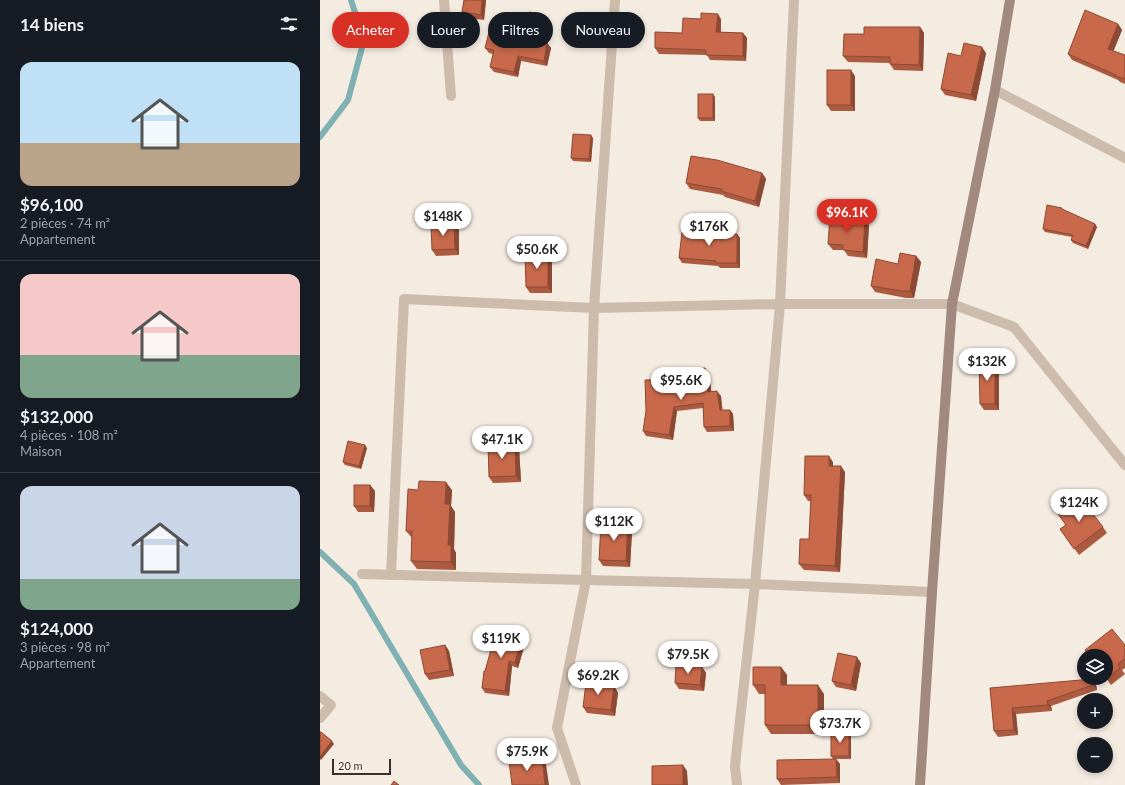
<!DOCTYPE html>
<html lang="fr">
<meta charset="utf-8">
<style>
:root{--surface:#171b24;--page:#242831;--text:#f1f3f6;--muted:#9ea1a6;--line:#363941;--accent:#d93025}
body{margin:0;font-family:Lato,sans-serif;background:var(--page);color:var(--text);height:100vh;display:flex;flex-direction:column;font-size:15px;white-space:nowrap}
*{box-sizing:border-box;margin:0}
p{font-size:13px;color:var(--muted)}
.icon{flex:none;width:22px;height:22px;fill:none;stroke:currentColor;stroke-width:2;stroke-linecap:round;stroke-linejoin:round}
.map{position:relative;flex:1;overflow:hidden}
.side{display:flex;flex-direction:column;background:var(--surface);width:320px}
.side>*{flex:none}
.banner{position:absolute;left:12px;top:12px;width:380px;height:36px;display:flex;gap:8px}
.controls{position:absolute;left:757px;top:649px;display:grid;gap:8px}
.controls a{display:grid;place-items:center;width:36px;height:36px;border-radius:50%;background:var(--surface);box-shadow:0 2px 6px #0003;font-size:20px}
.scale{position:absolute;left:12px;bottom:10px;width:59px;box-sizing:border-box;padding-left:4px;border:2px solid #3b302b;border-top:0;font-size:11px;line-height:14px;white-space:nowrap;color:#3b302b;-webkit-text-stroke:3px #fbf5ee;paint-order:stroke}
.price{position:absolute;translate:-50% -34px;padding:0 9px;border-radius:14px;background:#fff;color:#222;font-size:13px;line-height:26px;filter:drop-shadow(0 1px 2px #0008)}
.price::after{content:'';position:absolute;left:50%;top:24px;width:12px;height:9px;margin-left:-6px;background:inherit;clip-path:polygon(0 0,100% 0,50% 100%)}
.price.active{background:var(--accent);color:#fff}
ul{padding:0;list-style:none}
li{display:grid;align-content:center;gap:8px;height:212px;padding:0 20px}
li+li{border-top:1px solid var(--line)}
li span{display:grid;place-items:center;height:124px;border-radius:12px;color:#555}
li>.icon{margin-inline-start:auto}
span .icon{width:72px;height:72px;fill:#fffc;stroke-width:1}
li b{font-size:17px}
h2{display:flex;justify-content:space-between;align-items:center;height:48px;padding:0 20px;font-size:17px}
.pill{padding:0 14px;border-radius:18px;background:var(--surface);box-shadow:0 2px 6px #0003;font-size:14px;line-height:36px}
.pill.active{background:var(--accent);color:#fff}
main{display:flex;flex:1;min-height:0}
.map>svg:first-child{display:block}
</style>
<main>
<section class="side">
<h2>14 biens<svg class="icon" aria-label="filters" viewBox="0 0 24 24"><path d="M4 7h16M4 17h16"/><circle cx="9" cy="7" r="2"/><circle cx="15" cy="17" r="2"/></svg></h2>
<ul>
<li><span style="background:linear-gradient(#bfe0f5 65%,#b9a48a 0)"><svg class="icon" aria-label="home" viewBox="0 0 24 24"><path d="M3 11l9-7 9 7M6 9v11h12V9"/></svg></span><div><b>$96,100</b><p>2 pièces · 74 m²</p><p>Appartement</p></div></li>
<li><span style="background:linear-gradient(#f6c9c9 65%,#7fa58c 0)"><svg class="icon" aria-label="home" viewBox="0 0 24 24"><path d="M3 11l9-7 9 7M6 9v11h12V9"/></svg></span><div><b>$132,000</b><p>4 pièces · 108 m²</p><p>Maison</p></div></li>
<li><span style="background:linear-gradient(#c9d6e8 75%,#7fa58c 0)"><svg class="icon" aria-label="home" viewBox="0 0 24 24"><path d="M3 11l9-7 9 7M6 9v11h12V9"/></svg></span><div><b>$124,000</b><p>3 pièces · 98 m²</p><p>Appartement</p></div></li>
</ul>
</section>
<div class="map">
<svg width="805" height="785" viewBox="0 0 805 785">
<rect width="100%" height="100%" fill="#f4ebe1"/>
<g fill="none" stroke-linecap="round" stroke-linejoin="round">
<!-- stream -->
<g stroke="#7fb0b2" stroke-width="6">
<path d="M0,137L28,100L44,40L31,0"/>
<path d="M0,552L34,584L141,765L159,785"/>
</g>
<!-- street -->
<g stroke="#cdbbac" stroke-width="10">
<path d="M124,0L131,96"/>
<path d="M675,90L805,158"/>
<path d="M42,574L266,580L435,584L612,592"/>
<path d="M71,575L84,299L274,308L460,304H632L694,327L805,465"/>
<path d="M0,696L11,705L0,718"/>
<path d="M256,785L237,728L266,580L274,308L295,0"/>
<path d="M417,785L415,766L435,584L460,304L474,0"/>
</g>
<!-- secondary -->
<path stroke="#a18a7d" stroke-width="10" d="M600,785L612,592L632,304L675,90L690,0"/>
</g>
<!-- wall -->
<g fill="#ac5a40">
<path d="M140,0H166L164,20L146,18L142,12L144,0Z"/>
<path d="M226,16L229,21L225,42L227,43L231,48L227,66L201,61L198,77L174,72L170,67L173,54L169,53L165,48L204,36Z"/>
<path d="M401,19V32L423,33L427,38L426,61L390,60L387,55L339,54L335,48L362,33Z"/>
<path d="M798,24L802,30L793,51L805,55V84L800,82L798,80L752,60L748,54Z"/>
<path d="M600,27L604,33L603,71L574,70L570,64V63L528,62L523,56L544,34Z"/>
<path d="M666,53L656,101L625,95L621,89L641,56Z"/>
<path d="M535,76V111H511L507,105Z"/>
<path d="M395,97V121H380L378,118Z"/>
<path d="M273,138L271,162L253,161L251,158Z"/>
<path d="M442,173L446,179L439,207L405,197L403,195L370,189L366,183Z"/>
<path d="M744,210L775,224L777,227L768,249L753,243L751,240L752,237L725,232L723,229Z"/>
<path d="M545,219L549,225L547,258L528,256L524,250H513L508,244Z"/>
<path d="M139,230V255L116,256L112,250Z"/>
<path d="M417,234L420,238V268H400L398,266L362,263L359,258L396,235Z"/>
<path d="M596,256L601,262L594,298H586L555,292L551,286L578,264Z"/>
<path d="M232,258V293H210L206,287Z"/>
<path d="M675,360L679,366V410H664L660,404Z"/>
<path d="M389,373L391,391L401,396L402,410H410L413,414L414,431L387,432L384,427L383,408L357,411L353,440L326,436L323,431L364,379Z"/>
<path d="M195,442L199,448L201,482L173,483L169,477Z"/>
<path d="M47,448L41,469L25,465L23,462Z"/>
<path d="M513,462V466L525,472L520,572L484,570L479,564L489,539L491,501H488L484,495Z"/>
<path d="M50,485L55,491L54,512H38L34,506Z"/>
<path d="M132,490L131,506L135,512L134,549L136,553V570L97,569L91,561L92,538L86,531Z"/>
<path d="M308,525L312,531L310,567L283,566L279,560Z"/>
<path d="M746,525L783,527L787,533L759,555L740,529Z"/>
<path d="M206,640L198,668L192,666L189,696L165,693L162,688L165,671Z"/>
<path d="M125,645L129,651L134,676L109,680L105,674Z"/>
<path d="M805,645V668L802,670L805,674L791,685L786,678Z"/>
<path d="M541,663L536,691L516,687L512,681Z"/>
<path d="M382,667L386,673L384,691L359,689L355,683Z"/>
<path d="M461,667L467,675V685L504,694V734H451L445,725V694H439L433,685Z"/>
<path d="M776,685L777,690L731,706L732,711L696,714L698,735L678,737L674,731L670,688Z"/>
<path d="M294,686L298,693L295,716L267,713L263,707Z"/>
<path d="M529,732L531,735V759H516L520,764V783L461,785L457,779L513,759L511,756Z"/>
</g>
<!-- shaded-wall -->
<g fill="#8c4a34">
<path d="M162,0H166L164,20L161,15Z"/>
<path d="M398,14L401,19L400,38L396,32Z"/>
<path d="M226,16L229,21L225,46L221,41Z"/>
<path d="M798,24L802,30L792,55L788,49Z"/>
<path d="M600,27L604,33L603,71L599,65Z"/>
<path d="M423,33L427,38L426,61L423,56Z"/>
<path d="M227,43L231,48L227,66L224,61Z"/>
<path d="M662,47L666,53L656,101L651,95Z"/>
<path d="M198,56L201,61L198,77L194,72Z"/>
<path d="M531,70L535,76V111L531,105Z"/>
<path d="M393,94L395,97V121L393,118Z"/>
<path d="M271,135L273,138L271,162L269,159Z"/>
<path d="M442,173L446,179L439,207L435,201Z"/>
<path d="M545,219L549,225L547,258L543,252Z"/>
<path d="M134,224L139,230V255L135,249Z"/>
<path d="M775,224L777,227L768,249L766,246Z"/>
<path d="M417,234L420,238V268L417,263Z"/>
<path d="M228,252L232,258V293L228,287Z"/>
<path d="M596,256L601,262L594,298L590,291Z"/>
<path d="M675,360L679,366V410L675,404Z"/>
<path d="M385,368L389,373L392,397L388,392Z"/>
<path d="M397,391L401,396L403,415L400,410Z"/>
<path d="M354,407L357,411L353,440L349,435Z"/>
<path d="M410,410L413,414L414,431L410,426Z"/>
<path d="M195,442L199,448L201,482L196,476Z"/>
<path d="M45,445L47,448L41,469L39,466Z"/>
<path d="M509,456L513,462V472L509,466Z"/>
<path d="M521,466L525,472L520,572L515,566Z"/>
<path d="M126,482L132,490L131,506L135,512L134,549L136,553V570L131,562L128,545L125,504Z"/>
<path d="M50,485L55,491L54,512L50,506Z"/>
<path d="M308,525L312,531L310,567L306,561Z"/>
<path d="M202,635L206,640L198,668L195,663Z"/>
<path d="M125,645L129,651L134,676L130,670Z"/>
<path d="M537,657L541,663L536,691L531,685Z"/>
<path d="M189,661L192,666L189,696L185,691Z"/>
<path d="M382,667L386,673L384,691L380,685Z"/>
<path d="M461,667L467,675V694L461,685Z"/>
<path d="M772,679L776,685L777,690L773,685Z"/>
<path d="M498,685L504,694V734L498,725Z"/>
<path d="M294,686L298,693L295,716L291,710Z"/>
<path d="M727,701L731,706L732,711L728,705Z"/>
<path d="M692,708L696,714L698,735L694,730Z"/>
<path d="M529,732L531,735V759L529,756Z"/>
<path d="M12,741L14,744L1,760L0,759V756Z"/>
<path d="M222,758L226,764L229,785H225Z"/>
<path d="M516,759L520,764V783L517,777Z"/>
<path d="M363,765L367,771L368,785H363Z"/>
</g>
<!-- building -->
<g fill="#c8694b" stroke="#8c4a34">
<path d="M144,0H162L161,15L142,12Z"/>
<path d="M765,10L798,24L788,49L805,55V79L795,76L796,75L748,54Z"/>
<path d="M209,12L226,16L221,41L227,43L224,61L198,56L194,72L170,67L174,50L165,48L170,28L204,36Z"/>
<path d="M381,13L398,14L396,32L423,33V56L386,55V50L335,48V32L362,33L363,18L381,19Z"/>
<path d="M544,27H600L599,65L570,64V57L523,56L524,34H544Z"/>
<path d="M644,43L662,47L651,95L621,89L628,53L641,56Z"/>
<rect x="507" y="70" width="24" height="35"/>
<rect x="378" y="94" width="15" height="24"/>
<path d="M253,134L271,135L269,159L251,158Z"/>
<path d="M371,156L397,160L442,173L435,201L401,191V189L366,183Z"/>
<path d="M727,205L742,208V209L775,224L766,246L751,240L753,235L723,229Z"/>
<path d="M510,216L545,219L543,252L523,250V245L508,244Z"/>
<path d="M111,224H134L135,249L112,250Z"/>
<path d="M362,232L396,235V234H417V263H396V261L359,258Z"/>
<path d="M228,252V287H206L205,253Z"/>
<path d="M580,253L596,256L590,291H582L551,286L556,259L578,264Z"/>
<path d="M675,360V404H660L659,361Z"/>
<path d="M385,368L388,392L397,391L400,410H410V426L384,427L383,403L354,407L349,435L323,431L326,411L325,380L364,379L363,371Z"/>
<path d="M28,441L45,445L39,466L23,462Z"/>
<path d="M195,442L196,476L169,477L168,443Z"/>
<path d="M485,456H509V466H521L515,566L479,564L480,539H489L491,495H484Z"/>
<path d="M99,481L126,482L125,504H130L128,545H131V562L91,561L92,531H86L88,489L98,490Z"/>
<rect x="34" y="485" width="16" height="21"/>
<path d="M760,497L783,527L754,549L740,529L746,525L738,514Z"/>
<path d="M281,524L308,525L306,561L279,560Z"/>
<path d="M177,628L202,635L195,663L189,661L185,691L162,688L164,671H165Z"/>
<path d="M792,629L805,645V658L798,664L800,668L786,679V656H769L765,650Z"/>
<path d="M125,645L130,670L105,674L100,650Z"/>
<path d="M518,653L537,657L531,685L512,681Z"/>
<path d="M356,665L382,667L380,685L355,683Z"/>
<path d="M433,667H461V685H498V725H445V685H433Z"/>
<path d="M772,679L773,685L727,701L728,705L692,708L694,730L674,731L670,688Z"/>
<path d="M266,683L294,686L291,710L263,707Z"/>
<path d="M0,732H1L12,741L0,756Z"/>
<rect x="511" y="732" width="18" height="24"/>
<path d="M222,758L225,785H192L189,761Z"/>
<path d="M516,759L517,777L457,779V760Z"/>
<path d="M363,765V785H332V766Z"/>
<path d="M74,781L79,785H71Z"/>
</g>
</svg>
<div class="controls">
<a><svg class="icon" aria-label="layers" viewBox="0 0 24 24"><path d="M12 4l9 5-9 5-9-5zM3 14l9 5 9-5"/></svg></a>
<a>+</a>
<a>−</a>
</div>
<div class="scale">20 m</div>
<b class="price active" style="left:527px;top:233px">$96.1K</b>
<b class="price" style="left:123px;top:237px">$148K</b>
<b class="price" style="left:389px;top:247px">$176K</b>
<b class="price" style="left:217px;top:270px">$50.6K</b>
<b class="price" style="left:667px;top:382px">$132K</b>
<b class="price" style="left:361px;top:401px">$95.6K</b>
<b class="price" style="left:182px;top:460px">$47.1K</b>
<b class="price" style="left:759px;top:523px">$124K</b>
<b class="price" style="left:294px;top:542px">$112K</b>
<b class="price" style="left:181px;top:659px">$119K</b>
<b class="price" style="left:368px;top:675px">$79.5K</b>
<b class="price" style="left:278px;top:696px">$69.2K</b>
<b class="price" style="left:520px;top:744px">$73.7K</b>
<b class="price" style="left:207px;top:772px">$75.9K</b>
<div class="banner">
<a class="pill active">Acheter</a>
<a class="pill">Louer</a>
<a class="pill">Filtres</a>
<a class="pill">Nouveau</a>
</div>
</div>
</main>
